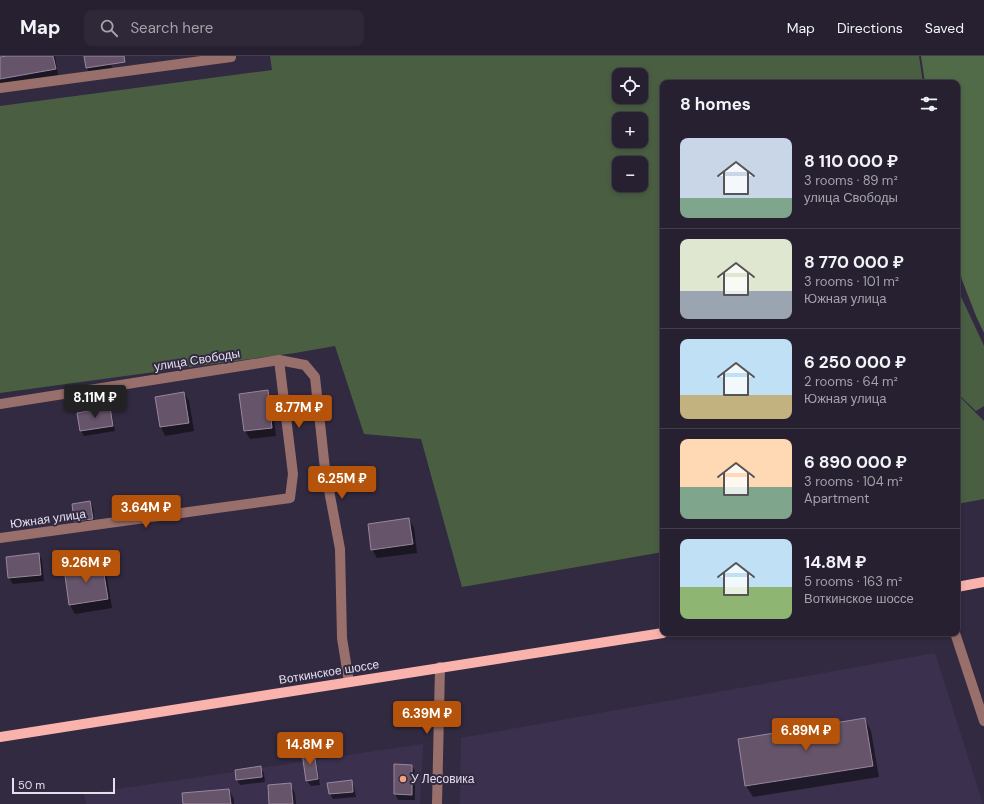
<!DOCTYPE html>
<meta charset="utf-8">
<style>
:root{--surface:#262031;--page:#2e2839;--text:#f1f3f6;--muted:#a4a3ab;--line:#423e4d;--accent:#b45309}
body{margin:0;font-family:"DM Sans",sans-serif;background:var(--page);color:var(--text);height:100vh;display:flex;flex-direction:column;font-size:15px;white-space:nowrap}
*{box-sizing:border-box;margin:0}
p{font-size:13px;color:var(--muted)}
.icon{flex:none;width:22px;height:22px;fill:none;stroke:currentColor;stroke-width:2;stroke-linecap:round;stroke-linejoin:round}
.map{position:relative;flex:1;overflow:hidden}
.sheet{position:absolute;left:660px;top:24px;width:300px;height:556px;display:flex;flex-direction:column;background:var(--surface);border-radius:8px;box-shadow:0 2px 6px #0003,0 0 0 1px var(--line)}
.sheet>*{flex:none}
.buttons{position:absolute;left:612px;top:12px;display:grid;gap:8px}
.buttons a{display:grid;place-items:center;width:36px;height:36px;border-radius:8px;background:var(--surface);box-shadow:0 2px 6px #0003,0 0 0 1px var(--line);font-size:20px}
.scale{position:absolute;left:12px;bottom:10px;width:103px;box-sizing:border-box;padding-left:4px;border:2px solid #e4dfee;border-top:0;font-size:11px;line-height:14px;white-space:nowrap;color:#e4dfee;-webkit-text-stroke:3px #322a41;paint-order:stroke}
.price{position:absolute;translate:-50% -34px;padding:0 9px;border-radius:4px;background:var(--accent);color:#fff;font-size:13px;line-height:26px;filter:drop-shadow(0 1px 2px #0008)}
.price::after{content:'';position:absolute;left:50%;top:24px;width:12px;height:9px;margin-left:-6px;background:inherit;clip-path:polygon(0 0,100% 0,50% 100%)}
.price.on{background:#222;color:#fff}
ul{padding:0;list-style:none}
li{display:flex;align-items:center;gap:12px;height:100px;padding:0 20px}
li+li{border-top:1px solid var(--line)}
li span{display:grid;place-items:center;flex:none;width:112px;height:80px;border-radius:8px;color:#555}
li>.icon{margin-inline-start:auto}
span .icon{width:48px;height:48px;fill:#fffc;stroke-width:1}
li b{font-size:17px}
h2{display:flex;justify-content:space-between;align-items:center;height:48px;padding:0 20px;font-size:17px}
header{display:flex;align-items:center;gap:24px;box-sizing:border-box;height:56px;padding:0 20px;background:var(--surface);border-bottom:1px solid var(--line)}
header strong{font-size:19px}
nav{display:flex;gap:22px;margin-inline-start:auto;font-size:14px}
.search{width:280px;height:36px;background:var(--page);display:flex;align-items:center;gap:10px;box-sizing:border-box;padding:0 14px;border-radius:8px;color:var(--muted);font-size:15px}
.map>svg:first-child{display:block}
</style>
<header>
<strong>Map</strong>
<div class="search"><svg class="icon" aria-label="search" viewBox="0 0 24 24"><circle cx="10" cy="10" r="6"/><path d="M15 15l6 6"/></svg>Search here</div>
<nav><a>Map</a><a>Directions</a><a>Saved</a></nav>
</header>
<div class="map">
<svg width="984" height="748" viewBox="0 0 984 748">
<rect width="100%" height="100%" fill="#322a41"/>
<!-- built -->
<g fill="#3b314e">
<path d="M935,597L983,748H460L461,682Z"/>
<path d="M423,688L420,748H86L84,738Z"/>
</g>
<!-- green -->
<g fill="#4a5f42" fill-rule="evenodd">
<path d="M270,0H919L923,27H663V496L462,531L421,383L364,378L335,290L295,297L0,337V50L272,14ZM619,19H641V41H619ZM619,63H641V85H619ZM619,107H641V129H619Z"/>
<path d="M957,232L984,290V350L976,355L957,337Z"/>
<path d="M957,338L984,365V443L957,448Z"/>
</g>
<!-- forest -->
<path fill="#516b48" d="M921,0H984V277L976,260L962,224L957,202V27H925Z"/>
<!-- shadow -->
<g fill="#0007">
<path d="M11,0H55L58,19L0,29V2Z"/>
<path d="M85,0H110L112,14L90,18L87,12Z"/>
<path d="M267,335L272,344L276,380L250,383L245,375Z"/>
<path d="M184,337L189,345L194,375L165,380L161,371L156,342Z"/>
<path d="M109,352L112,358L115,375L84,380L81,375L78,358Z"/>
<path d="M89,446L93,452L95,468L78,470L75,465Z"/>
<path d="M409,464L414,472L417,497L377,502L372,493Z"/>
<path d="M39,498L42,504L44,525L13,528L9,522L7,501Z"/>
<path d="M101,507L106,516L112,552L75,558L70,549L65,513Z"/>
<path d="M865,663L871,675L879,721L753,741L746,730L739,684Z"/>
<path d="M313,696L316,702L320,729L311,730L307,725L304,698Z"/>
<path d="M395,709L412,710L415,715V744H398L395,738Z"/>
<path d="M260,712L264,717L265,726L240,729L237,724Z"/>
<path d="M351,725L354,731L356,741L333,743L330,738Z"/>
<path d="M290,728L295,737L296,748H270Z"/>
<path d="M229,734L234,743V748H184Z"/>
</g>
<!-- building -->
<g fill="#66546a" stroke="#9a869e">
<path d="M7,0H53L56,13L0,23V1Z"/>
<path d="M84,0H124L125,6L86,12Z"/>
<path d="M268,334L272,372L244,375L239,338Z"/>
<path d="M184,336L189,367L160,371L155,341Z"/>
<path d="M110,351L113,370L80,375L77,357Z"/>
<path d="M90,445L93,463L74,465L72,448Z"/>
<path d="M409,462L413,488L371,494L368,468Z"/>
<path d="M39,497L41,519L8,522L6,501Z"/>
<path d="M102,506L108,543L69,549L64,512Z"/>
<path d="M865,662L873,710L745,730L738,683Z"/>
<path d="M314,695L318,723L306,725L302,697Z"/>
<path d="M394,708L412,709V739L394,738Z"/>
<path d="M261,710L262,721L236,724L235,714Z"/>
<path d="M352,724L353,736L329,738L327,727Z"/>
<path d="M291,727L293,748H269L268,729Z"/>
<path d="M229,733L231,748H183L182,737Z"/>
</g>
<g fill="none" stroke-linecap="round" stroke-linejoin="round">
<!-- minor -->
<g stroke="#996f6b" stroke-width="10">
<path d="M0,32L231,1V0"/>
<path d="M0,348L279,304L305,309L315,321L325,413L340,493L342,582L349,626"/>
<path d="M0,482L290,442L293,418L279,304"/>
<path d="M955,577L984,665"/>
<path d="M437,748L440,611"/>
</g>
<!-- major -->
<g stroke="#f9b2ac" stroke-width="10">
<path d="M957,531L984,526"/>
<path d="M0,681L663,577"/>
</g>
</g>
<!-- markers -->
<circle fill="#f0a27a" stroke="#322a41" stroke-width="1.5" cx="403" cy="723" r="4"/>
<g text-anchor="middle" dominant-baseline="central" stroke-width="4" stroke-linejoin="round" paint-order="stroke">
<!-- street labels -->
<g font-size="12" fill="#e4dfee" stroke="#322a41">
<text transform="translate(197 304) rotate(-9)">улица Свободы</text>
<text transform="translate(48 463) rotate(-8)">Южная улица</text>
<text transform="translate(329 616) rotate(-9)">Воткинское шоссе</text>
</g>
<!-- poi labels -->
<g font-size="12" fill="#e4dfee" stroke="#322a41" text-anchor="start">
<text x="411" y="723">У Лесовика</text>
</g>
</g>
</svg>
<div class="buttons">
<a><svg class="icon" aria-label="locate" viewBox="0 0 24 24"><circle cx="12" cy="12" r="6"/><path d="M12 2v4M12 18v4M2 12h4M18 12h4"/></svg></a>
<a>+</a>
<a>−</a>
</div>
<div class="scale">50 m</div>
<b class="price on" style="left:95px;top:363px">8.11M ₽</b>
<b class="price" style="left:299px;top:373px">8.77M ₽</b>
<b class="price" style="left:342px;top:444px">6.25M ₽</b>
<b class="price" style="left:146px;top:473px">3.64M ₽</b>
<b class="price" style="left:86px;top:528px">9.26M ₽</b>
<b class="price" style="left:427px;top:679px">6.39M ₽</b>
<b class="price" style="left:806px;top:696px">6.89M ₽</b>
<b class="price" style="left:310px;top:710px">14.8M ₽</b>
<section class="sheet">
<h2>8 homes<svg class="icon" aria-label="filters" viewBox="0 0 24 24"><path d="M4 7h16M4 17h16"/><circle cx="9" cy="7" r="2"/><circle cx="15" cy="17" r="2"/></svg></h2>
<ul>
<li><span style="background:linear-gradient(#c9d6e8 75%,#7fa58c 0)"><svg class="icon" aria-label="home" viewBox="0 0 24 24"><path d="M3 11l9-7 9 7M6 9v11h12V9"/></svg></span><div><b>8 110 000 ₽</b><p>3 rooms · 89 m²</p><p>улица Свободы</p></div></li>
<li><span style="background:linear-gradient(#dfe7d0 65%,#9aa5b1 0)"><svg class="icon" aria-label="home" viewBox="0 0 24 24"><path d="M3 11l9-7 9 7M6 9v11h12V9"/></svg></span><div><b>8 770 000 ₽</b><p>3 rooms · 101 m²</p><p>Южная улица</p></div></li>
<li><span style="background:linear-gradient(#bfe0f5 70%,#c2b280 0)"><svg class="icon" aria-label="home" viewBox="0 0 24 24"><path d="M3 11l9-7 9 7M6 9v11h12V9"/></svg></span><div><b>6 250 000 ₽</b><p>2 rooms · 64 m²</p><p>Южная улица</p></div></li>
<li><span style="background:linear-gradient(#ffd9b3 60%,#7fa58c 0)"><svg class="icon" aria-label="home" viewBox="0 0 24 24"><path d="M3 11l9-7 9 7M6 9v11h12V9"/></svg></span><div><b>6 890 000 ₽</b><p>3 rooms · 104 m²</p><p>Apartment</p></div></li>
<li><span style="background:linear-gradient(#bfe0f5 60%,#8fb573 0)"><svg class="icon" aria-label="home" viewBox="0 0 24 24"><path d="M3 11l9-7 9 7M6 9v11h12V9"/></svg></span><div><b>14.8M ₽</b><p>5 rooms · 163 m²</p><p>Воткинское шоссе</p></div></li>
</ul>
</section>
</div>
